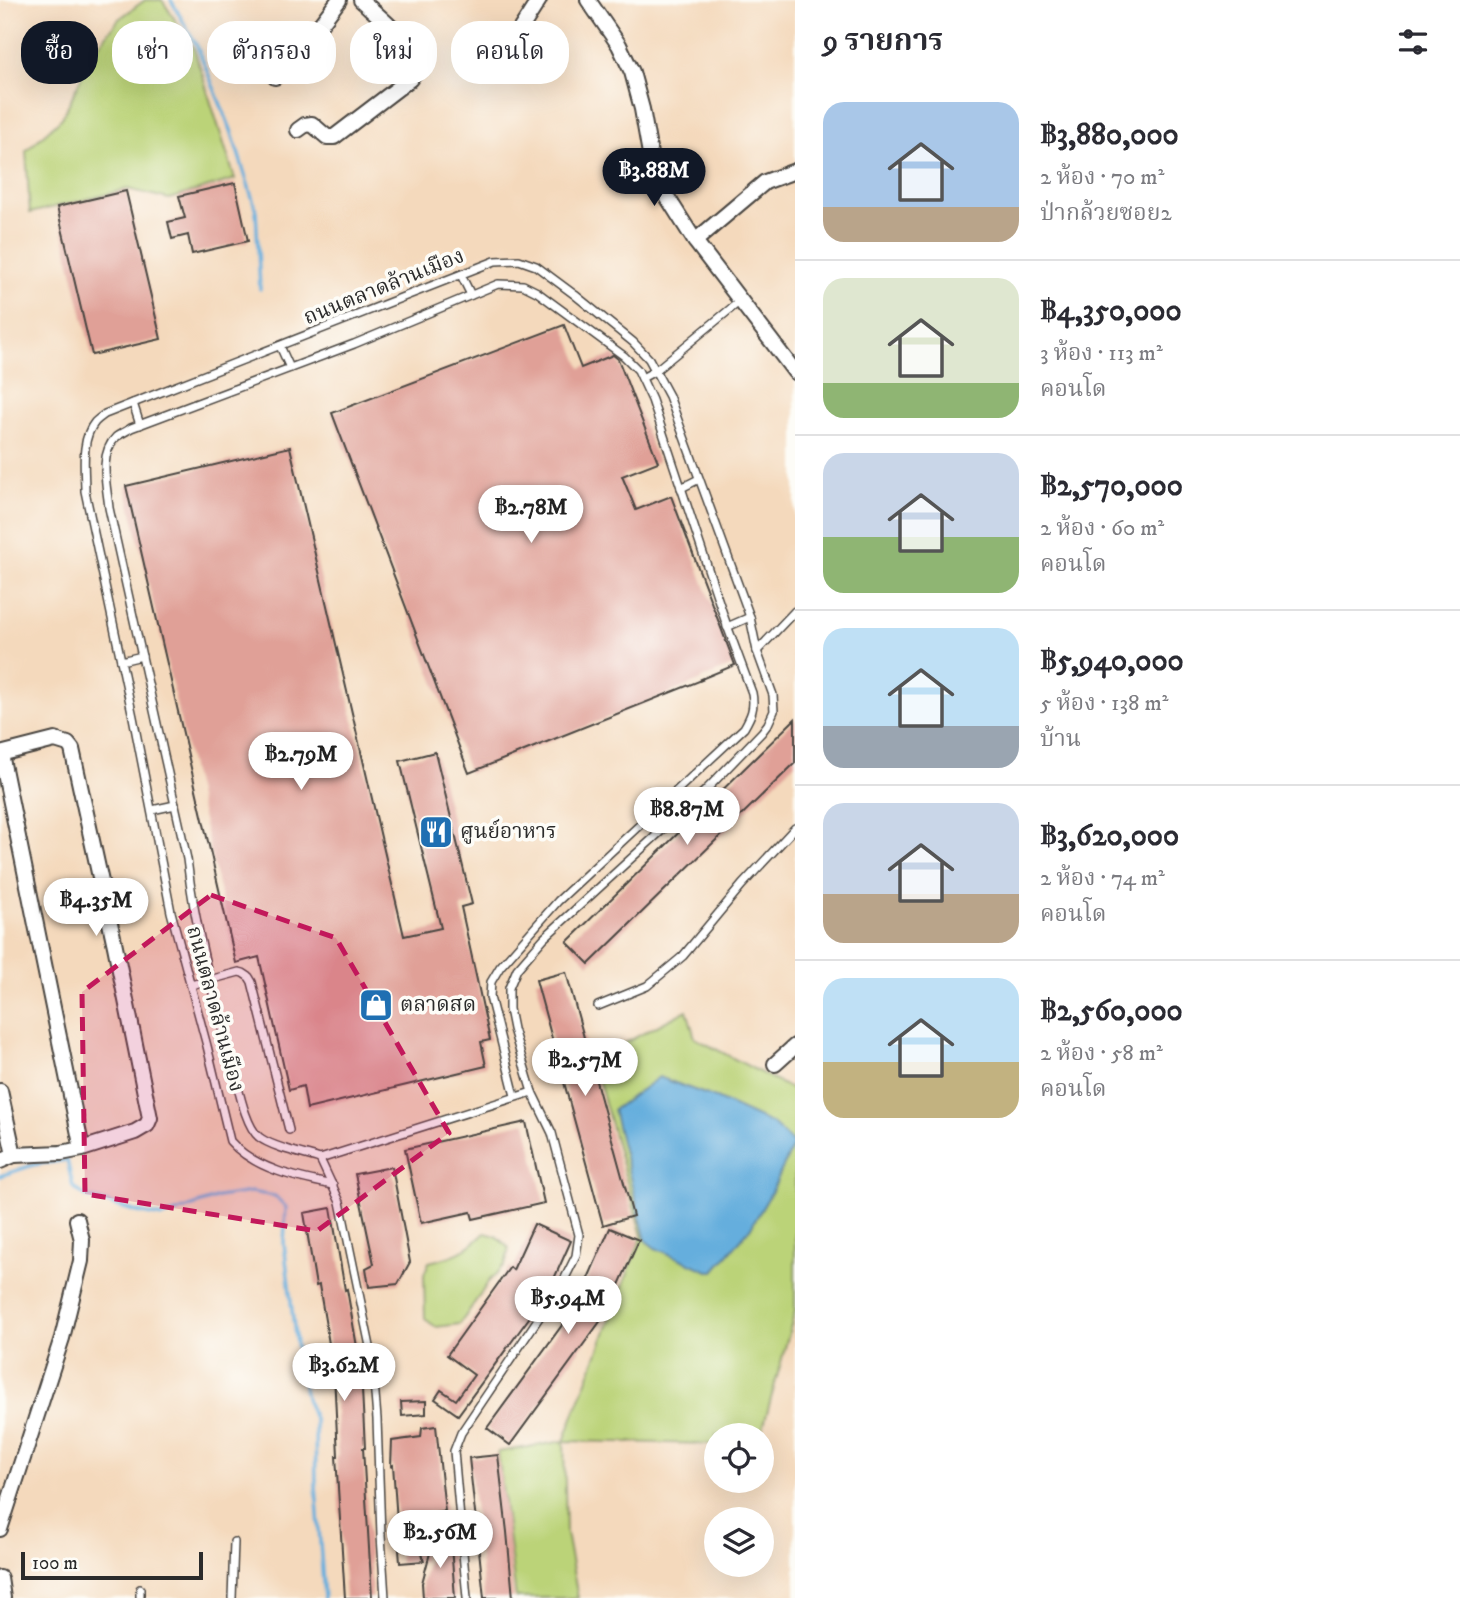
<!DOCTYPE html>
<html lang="th">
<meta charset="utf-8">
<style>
:root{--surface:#fff;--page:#f7f7f7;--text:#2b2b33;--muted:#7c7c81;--line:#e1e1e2;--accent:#111827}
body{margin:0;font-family:"IM FELL DW Pica","Noto Serif Thai",serif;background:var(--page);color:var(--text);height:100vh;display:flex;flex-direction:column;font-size:26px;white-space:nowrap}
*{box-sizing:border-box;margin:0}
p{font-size:23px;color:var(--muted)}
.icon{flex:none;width:38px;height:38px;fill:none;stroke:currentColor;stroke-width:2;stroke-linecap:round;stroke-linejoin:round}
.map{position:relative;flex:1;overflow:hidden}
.panel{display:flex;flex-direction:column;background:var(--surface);width:665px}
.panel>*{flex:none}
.top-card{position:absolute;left:21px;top:21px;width:665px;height:63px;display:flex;gap:14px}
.controls{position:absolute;left:704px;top:1423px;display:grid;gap:14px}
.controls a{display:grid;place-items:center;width:70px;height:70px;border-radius:50%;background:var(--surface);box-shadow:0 7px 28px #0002;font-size:35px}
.scale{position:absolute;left:21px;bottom:18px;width:182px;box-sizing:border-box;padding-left:7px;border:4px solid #2b2b2b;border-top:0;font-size:19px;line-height:24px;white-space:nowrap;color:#2b2b2b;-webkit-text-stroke:5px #fdfcf7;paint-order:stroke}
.price{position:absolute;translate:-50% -60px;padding:0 16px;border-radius:24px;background:#fff;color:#222;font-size:23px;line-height:46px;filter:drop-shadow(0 2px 4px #0008)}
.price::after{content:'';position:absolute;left:50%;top:42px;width:21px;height:16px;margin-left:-10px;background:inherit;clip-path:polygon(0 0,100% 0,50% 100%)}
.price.active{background:var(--accent);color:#fff}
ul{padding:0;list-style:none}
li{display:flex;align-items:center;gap:21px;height:175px;padding:0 28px}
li+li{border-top:2px solid var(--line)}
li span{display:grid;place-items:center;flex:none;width:196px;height:140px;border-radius:21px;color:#555}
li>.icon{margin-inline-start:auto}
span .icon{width:84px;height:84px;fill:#fffc;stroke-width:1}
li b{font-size:30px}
h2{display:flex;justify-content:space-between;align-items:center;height:84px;padding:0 28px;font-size:30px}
.pill{padding:0 24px;border-radius:28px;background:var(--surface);box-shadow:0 7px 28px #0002;font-size:24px;line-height:63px}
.pill.active{background:var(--accent);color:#fff}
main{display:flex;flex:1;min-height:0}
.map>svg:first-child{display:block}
</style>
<main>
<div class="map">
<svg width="795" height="1598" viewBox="0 0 795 1598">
<rect width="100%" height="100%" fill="#fdfcf7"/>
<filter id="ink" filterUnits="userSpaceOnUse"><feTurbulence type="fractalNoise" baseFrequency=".0143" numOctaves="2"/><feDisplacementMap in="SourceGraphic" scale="14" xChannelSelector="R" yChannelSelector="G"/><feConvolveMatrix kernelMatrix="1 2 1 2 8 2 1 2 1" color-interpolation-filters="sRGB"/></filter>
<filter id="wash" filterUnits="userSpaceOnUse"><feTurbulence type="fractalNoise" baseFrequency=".00686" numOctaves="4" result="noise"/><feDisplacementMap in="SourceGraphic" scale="28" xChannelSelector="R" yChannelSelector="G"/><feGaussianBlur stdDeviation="1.57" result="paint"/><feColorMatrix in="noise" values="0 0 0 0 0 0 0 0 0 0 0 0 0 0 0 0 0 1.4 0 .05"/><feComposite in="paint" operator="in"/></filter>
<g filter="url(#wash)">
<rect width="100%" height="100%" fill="#f4d9bc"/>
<!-- green -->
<g fill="#bbd378" stroke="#737f52" stroke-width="2">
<path d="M145,0H162L194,49L235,179L169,199L128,189L30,213L26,151L62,118L93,53L119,19Z"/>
<path d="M687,1010L695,1038L795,1091V1311L761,1435H716V1444L564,1441L566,1533L578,1598H516L498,1452L564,1441L642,1236L593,1060Z"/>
<path d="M485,1233L496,1236L509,1248L505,1265L490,1280L460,1324L436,1327L425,1319L424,1274L429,1262C455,1256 465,1252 485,1233Z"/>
</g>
<!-- water -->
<path fill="#65aedd" stroke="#486c84" stroke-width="2" d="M659,1077L716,1098L773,1124L794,1144L771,1193L750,1229L714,1271H708L655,1248L646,1241L613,1110Z"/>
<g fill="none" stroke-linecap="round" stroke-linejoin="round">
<!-- stream -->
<g stroke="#65aedd" stroke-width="3.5">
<path d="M171,0L197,46L231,130L256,210L260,289"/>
<path d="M0,1176L33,1165L67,1160L73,1187L85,1196L137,1212L162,1217L218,1197L251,1192L275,1196L286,1207L284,1243L296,1344L306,1398L315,1421L316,1486L324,1598"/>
</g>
</g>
<g id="blocks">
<!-- building -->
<g fill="#e0a097">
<path d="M235,183L248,241L192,254L188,235L172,239L168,222L185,218L179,196Z"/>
<path d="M126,191L161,339L92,355L57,207Z"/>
<path d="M564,325L581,368L613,355L618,359L658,462L622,476L636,510L671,496L735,665L701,679L702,680L469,773L332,413Z"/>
<path d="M290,447L404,936L441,928L400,761L435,752L472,904L461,907L490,1040L481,1042L486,1066L307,1109L303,1086L289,1090L259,957L236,963L126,486Z"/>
<path d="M795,719V763L589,964L567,942Z"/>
<path d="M566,972L633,1216L603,1225L536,980Z"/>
<path d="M526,1122L544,1203L473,1219L471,1212L421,1223L405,1149Z"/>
<path d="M392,1167L410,1262L398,1284L369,1287L366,1268L374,1264L355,1174Z"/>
<path d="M331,1208L345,1290L347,1289L361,1370L365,1448H363L372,1598H345L336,1456H338L334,1373L319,1285L316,1286L304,1213Z"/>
<path d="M534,1224L571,1241L548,1292L458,1415L435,1399L441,1390L456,1400L474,1375L447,1355L510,1267L513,1270Z"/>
<path d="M610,1228L639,1240L607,1312L510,1445L487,1428L576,1306Z"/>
<path d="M426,1401V1414L402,1416L401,1402Z"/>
<path d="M436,1426L445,1511L413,1514L424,1561L400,1563L393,1465L391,1466L392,1441L421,1437L422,1428Z"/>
<path d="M498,1455L507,1532L513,1598H484L477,1531L469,1458Z"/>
<path d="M450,1533L455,1598H423L422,1583L435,1534Z"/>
</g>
</g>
</g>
<g filter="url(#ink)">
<use href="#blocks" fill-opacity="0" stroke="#494541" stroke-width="2"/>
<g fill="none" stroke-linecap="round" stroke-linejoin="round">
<!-- service casing -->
<g stroke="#494541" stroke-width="10">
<g id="service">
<path d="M461,275L471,295"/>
<path d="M280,346L290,368"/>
<path d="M642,378L655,371L740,301"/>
<path d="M133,403L140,425"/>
<path d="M681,488L699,479"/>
<path d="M727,627L750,617"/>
<path d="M757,651L795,611"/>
<path d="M121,661L142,656"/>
<path d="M152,810L175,805"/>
<path d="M191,985L239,972L243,973L249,977L252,982L289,1130"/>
<path d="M598,1006L647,986L683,956L742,885L795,828"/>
<path d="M320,1159C304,1154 271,1147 259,1137C245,1126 238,1085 233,1068C214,999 195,930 187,859L109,508C107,486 98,455 116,437C120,434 127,431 131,428L354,344L498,284L523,285L537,292L624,356L638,370L652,400L725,620L752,693C755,708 751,716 744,728L558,901L500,967L491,982L490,997L515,1096"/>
<path d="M333,1185C298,1178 254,1169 230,1141L207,1046L171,912L133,717L85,491C85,470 80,440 95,422C98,419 101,417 105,414L495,261L519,260L536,266L575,295L633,342L649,359L669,396L750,617L757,651L773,695L774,711L768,724L762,732L705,791L544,938L517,969L509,988V1009L513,1029L532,1092"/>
<path d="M140,1589V1598"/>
<path d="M232,1598L234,1542"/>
<path d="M385,1598L381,1535L377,1419L372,1356L340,1202L320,1159L532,1092L552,1133L579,1235L576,1256L563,1282L461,1433L454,1451L467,1598"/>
</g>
</g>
<!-- minor casing -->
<g stroke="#494541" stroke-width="18">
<g id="minor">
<path d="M588,0L619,45L632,72L642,109L652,165L664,192L695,241L795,372"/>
<path d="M498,64L539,0"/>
<path d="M275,77L320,25L339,0"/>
<path d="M298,130L305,125L312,124L327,137H334L410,79C415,72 418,67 415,58C411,42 374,12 361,0"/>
<path d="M695,241L765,182L795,171"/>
<path d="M0,754L55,740L68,744L72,749L115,946L150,1118L147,1125L135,1132L82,1149"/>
<path d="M1,754L82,1149L61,1153L14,1155"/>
<path d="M775,1064L795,1046"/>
<path d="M0,1091L14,1155L0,1161"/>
<path d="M0,1529L62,1338L81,1261L82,1240L77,1220"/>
<path d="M0,1578L3,1598"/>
</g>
</g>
<!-- service -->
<use href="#service" stroke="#fff" stroke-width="7"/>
<!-- minor -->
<use href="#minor" stroke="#fff" stroke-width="14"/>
</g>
</g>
<!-- marked area -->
<path fill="#c2185b" fill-opacity="0.2" stroke="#c2185b" stroke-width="5" stroke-dasharray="14 9" stroke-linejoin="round" d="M211,895L336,938L449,1133L317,1231L85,1194L82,992Z"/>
<!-- icons -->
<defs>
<g id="restaurant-square" transform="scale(1.75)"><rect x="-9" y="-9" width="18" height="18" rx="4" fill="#1f6fb2" stroke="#fdfcf7"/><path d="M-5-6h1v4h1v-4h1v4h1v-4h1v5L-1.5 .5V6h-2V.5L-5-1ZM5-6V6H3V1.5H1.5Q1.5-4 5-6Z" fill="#fff"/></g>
<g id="shop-square" transform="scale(1.75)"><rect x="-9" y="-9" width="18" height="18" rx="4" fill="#1f6fb2" stroke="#fdfcf7"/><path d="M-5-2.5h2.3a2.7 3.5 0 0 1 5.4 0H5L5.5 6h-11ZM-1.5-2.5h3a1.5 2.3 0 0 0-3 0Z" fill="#fff"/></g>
</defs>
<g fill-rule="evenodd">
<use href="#restaurant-square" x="436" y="832"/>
<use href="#shop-square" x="376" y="1005"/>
</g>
<g text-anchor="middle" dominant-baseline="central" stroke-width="7" stroke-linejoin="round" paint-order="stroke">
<!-- street labels -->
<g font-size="21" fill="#2b2b2b" stroke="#fdfcf7">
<text transform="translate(384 287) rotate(-22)">ถนนตลาดล้านเมือง</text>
<text transform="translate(215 1009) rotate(75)">ถนนตลาดล้านเมือง</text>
</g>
<!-- poi labels -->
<g font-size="21" fill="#2b2b2b" stroke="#fdfcf7" text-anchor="start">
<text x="460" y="832">ศูนย์อาหาร</text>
<text x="400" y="1005">ตลาดสด</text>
</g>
</g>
</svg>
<div class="controls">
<a><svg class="icon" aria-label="locate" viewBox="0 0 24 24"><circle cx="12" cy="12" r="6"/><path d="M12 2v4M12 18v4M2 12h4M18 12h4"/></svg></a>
<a><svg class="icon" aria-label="layers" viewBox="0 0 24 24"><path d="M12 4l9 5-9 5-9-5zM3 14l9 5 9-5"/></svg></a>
</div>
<div class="scale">100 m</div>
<b class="price active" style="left:654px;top:208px">฿3.88M</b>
<b class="price" style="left:531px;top:545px">฿2.78M</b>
<b class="price" style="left:301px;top:792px">฿2.79M</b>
<b class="price" style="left:687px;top:847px">฿8.87M</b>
<b class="price" style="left:96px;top:938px">฿4.35M</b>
<b class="price" style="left:585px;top:1098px">฿2.57M</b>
<b class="price" style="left:568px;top:1336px">฿5.94M</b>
<b class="price" style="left:344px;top:1403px">฿3.62M</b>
<b class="price" style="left:440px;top:1570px">฿2.56M</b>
<div class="top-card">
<a class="pill active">ซื้อ</a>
<a class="pill">เช่า</a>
<a class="pill">ตัวกรอง</a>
<a class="pill">ใหม่</a>
<a class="pill">คอนโด</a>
</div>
</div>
<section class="panel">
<h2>9 รายการ<svg class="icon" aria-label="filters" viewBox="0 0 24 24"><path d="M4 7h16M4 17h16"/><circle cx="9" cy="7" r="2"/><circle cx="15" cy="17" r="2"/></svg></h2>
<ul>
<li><span style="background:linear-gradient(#a9c7e8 75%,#b9a48a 0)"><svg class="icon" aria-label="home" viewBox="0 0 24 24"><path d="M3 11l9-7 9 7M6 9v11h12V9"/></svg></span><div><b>฿3,880,000</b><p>2 ห้อง · 70 m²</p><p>ป่ากล้วยซอย2</p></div></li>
<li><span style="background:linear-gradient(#dfe7d0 75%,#8fb573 0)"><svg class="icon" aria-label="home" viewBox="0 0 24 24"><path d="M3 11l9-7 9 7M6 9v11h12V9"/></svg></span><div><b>฿4,350,000</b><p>3 ห้อง · 113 m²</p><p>คอนโด</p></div></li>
<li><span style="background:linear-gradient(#c9d6e8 60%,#8fb573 0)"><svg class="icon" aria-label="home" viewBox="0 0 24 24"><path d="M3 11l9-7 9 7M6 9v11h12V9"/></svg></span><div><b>฿2,570,000</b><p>2 ห้อง · 60 m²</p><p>คอนโด</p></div></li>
<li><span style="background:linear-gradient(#bfe0f5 70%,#9aa5b1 0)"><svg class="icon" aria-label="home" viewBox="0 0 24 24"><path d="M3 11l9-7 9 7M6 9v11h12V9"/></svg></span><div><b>฿5,940,000</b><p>5 ห้อง · 138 m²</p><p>บ้าน</p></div></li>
<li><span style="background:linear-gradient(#c9d6e8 65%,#b9a48a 0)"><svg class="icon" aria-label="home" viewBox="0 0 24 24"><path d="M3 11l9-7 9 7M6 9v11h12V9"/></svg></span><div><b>฿3,620,000</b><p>2 ห้อง · 74 m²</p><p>คอนโด</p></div></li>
<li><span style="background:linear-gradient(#bfe0f5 60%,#c2b280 0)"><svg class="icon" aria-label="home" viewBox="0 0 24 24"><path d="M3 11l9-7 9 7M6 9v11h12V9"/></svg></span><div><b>฿2,560,000</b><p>2 ห้อง · 58 m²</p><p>คอนโด</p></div></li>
</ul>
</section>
</main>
